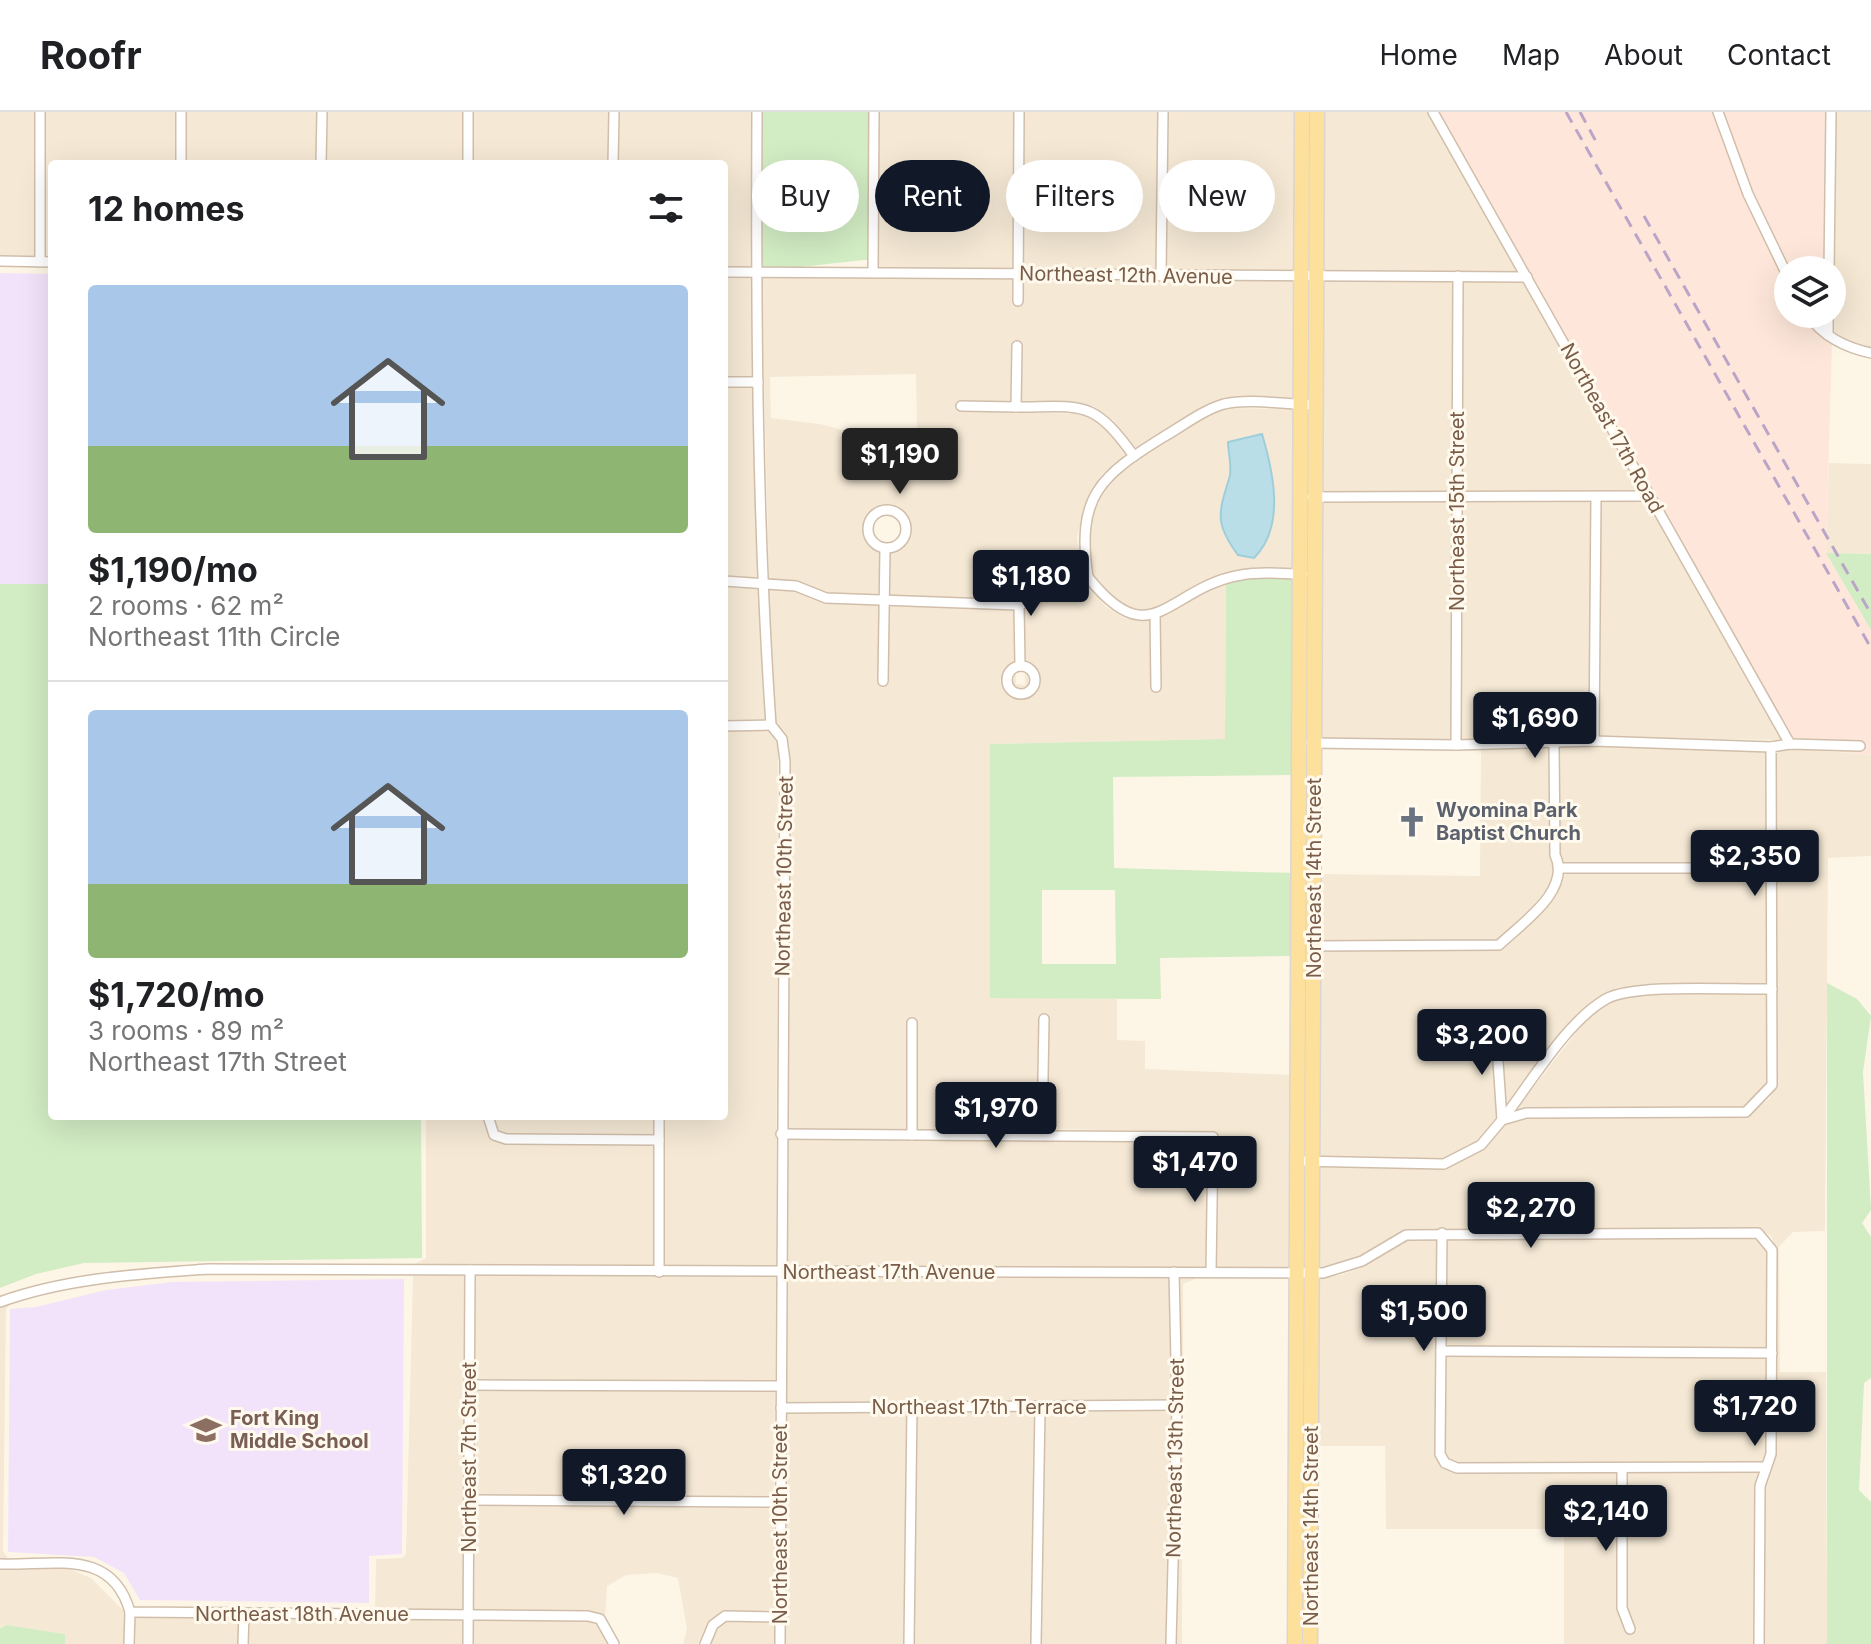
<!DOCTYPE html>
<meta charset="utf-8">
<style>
:root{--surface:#fff;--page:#f6f6f6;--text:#202124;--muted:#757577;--line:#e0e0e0;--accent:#111827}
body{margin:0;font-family:Inter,sans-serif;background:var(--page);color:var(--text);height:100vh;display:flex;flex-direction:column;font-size:30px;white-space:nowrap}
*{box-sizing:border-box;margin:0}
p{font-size:26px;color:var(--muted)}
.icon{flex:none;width:44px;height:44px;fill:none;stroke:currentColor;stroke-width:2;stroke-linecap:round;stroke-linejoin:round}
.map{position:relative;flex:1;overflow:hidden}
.drawer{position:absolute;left:48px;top:48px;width:680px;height:960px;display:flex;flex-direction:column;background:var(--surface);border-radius:8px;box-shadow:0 8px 32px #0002}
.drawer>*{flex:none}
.banner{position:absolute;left:752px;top:48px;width:760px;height:72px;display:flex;gap:16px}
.fabs{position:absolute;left:1774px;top:144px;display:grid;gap:16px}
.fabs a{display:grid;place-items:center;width:72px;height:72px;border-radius:50%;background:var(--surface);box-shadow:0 8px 32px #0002;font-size:40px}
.price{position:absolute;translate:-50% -68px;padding:0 18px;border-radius:8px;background:var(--accent);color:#fff;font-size:26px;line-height:52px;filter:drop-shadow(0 2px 4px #0008)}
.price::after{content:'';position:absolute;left:50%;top:48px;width:24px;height:18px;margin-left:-12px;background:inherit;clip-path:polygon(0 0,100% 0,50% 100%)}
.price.selected{background:#222;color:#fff}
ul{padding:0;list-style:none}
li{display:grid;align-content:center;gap:16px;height:424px;padding:0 40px}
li+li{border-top:2px solid var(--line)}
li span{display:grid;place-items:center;height:248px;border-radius:8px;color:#555}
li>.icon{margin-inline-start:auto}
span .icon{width:144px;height:144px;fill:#fffc;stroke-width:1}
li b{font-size:34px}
h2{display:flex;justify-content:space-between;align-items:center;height:96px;padding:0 40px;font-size:34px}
.chip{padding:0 28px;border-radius:36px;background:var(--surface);box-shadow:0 8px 32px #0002;font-size:28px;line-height:72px}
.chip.selected{background:var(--accent);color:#fff}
header{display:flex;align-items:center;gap:48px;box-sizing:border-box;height:112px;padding:0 40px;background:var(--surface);border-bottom:2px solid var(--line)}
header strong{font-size:38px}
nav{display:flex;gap:44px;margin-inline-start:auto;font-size:28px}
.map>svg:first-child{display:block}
</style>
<header>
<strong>Roofr</strong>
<nav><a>Home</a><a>Map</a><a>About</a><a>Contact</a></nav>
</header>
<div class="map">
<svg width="1871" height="1532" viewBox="0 0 1871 1532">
<rect width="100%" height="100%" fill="#fdf6e7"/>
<!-- residential -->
<g fill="#f5e9d5" fill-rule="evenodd">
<rect x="0" y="0" width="35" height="145"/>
<path d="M45,0H176V52H52V146H45Z"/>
<path d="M186,0H317L316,52H186Z"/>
<rect x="327" y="0" width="136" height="52"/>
<path d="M473,0H609L608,52H473Z"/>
<path d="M619,0H752L751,156L724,155V52H618Z"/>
<path d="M879,0H1014L1013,158L878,156Z"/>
<path d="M1024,0H1158L1156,160L1023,158Z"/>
<path d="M1168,0H1298L1297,160H1166Z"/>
<path d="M1323,0H1427L1519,160H1322Z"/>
<path d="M1835,0H1871V237L1853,233L1833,220Z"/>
<path d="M724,164H751L753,266H724Z"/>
<path d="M761,164L1013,166V193H1023V167L1297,169L1296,288L1225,287L1202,296L1135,337L1113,308L1093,294L1021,290L1022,230H1013L1011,290H956V299L1088,302L1106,313L1127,343L1102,362L1086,391L1077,425L1083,462L1018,488L888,484L890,441L905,433L911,417L902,399L886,393L872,398L862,416L866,431L880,440L878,484L827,482L798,470L769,466ZM916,262L917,322L846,319L820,312L771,306L770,265Z"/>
<path d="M1453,168V379L1321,381L1322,169Z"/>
<path d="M1463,168L1524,169L1642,380L1463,379Z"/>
<path d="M753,274L759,465H724V275Z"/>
<path d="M1228,296L1296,297L1295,457L1240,458L1206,469L1153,498L1130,499L1113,488L1093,463L1087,425L1095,393L1111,367L1137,347L1208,303Z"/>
<path d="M1829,351L1871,352V442L1826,441Z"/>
<path d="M1453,388L1451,629L1320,627L1321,390Z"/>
<path d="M1463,388L1591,389L1589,625L1461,629Z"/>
<path d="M1601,389H1647L1783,628L1599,625Z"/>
<path d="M1086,470L1105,494L1126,507H1150L1152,580L1161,579L1160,504L1226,472L1225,627L990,632V885L1117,887V928L1145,929V957L1293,963L1292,1156H1216L1217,1020L1047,1017L1048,902L1038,903L1037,1017L917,1018L916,907L907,908V1018L786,1017L790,649L787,626L776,612L768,475L795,478L826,490L878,493L879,573L888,572V493L1014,497L1016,572L1025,573L1024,496Z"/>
<path d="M724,474H758L766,609L724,610Z"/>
<path d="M724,618H769L778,634L776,1155H664V1004H724Z"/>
<path d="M1594,633L1767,639V752L1564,751L1560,742L1559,635Z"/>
<path d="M1549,635L1550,743L1556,756L1553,769L1529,799L1497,829L1319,830V762L1480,764L1481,637Z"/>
<path d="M1791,636L1871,643V744L1828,746L1825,1119L1793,1120L1779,1135L1780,1260H1826L1827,1532H1764L1765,1375L1776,1342L1777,1138L1771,1124L1758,1117L1405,1118L1359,1146L1317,1156V1054L1444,1056L1484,1036L1505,1012L1527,1006L1746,1004L1769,987L1777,973V638Z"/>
<path d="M1565,760H1767V873L1641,874L1606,882L1578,902L1506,995L1501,916L1491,915L1497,1007L1478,1030L1443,1047L1317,1045L1319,839H1499L1537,804L1562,773Z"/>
<path d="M1767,882V971L1744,996H1559L1514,1000L1586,908L1611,889L1641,883Z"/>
<path d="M426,1004H483L491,1028L654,1032V1155L413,1153L426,1146Z"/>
<path d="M493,1004H654V1023L507,1022L497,1019Z"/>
<path d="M786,1026L1207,1029L1206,1156L786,1155Z"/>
<path d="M1447,1125H1756L1767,1139V1237L1446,1235Z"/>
<path d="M1437,1126L1435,1342L1439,1353L1457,1360L1617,1361V1495L1628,1522L1637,1519L1627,1495V1361L1758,1360L1754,1374V1532H1564V1417H1386L1385,1334H1316L1317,1165L1341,1163L1364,1154L1407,1127Z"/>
<path d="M413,1162H465L463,1499L375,1498L376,1447L402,1446L406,1442Z"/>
<path d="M475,1162L776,1164L775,1269H474Z"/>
<path d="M786,1164L1170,1165L1172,1288L786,1291Z"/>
<path d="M1202,1164L1183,1172V1403L1182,1436V1532H1177L1183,1297L1180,1165Z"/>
<path d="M11,1191L6,1197L3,1439L9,1448H0V1195Z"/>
<path d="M1446,1243L1767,1246L1766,1341L1761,1351L1458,1352L1449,1348L1445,1341Z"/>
<path d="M474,1277L775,1278L774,1386L474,1383Z"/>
<path d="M1172,1297L1166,1532H1041L1045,1300Z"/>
<path d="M786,1300H907L904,1532H785Z"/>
<path d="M917,1300H1035L1031,1532H914Z"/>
<path d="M474,1392L774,1394L775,1500L722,1501L709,1509L698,1532H683L687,1517L678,1466L657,1461L626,1463L607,1474L605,1505L588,1500L473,1499Z"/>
<path d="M0,1456L70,1457L91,1466L124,1499V1532H65V1522L7,1513L0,1515Z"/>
<path d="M134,1504L239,1505L238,1532H134Z"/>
<path d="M249,1505L463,1507V1532H249Z"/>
<path d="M473,1508H588L597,1511L609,1532H473Z"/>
<path d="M727,1509H775V1532H711L717,1515Z"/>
</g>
<!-- commercial -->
<g fill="#fee7da">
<path d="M1439,0H1713L1744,83L1788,176V202H1802L1823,227L1832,231L1826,441L1871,518V643L1814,637L1864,639V630L1793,627Z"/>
<path d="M1724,0H1825L1824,158H1790L1753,80Z"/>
</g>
<!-- education -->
<g fill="#f3e3fa">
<path d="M0,161L52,162V472H0Z"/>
<path d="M404,1167L402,1442L369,1444V1491L140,1488L124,1461L94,1445L8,1440L10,1197L36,1195L106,1178L172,1170Z"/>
</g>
<!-- green -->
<g fill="#d2ecc4" fill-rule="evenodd">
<path d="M757,0H869L873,147L756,160Z"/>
<path d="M1826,441L1871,442V518Z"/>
<path d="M1295,466L1294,663L1113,665L1114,756L1294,761L1293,844L1160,846L1161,887L990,886V632L1225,627L1226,472L1249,467ZM1042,778H1115L1116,852H1042Z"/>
<path d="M0,472H52V1004H421L422,1146L84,1151L36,1162L0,1176Z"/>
<path d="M1827,871L1857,887L1871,904L1863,960L1871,1098L1862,1111L1871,1125V1266L1864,1271L1859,1378L1871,1390V1532H1827Z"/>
<path d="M7,1513L65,1522V1532H0V1516Z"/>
</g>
<!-- water -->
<path fill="#badee8" stroke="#9fcedb" stroke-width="2" d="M1262,322C1273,359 1286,414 1254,446L1238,443C1215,412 1218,402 1229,367C1233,357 1228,340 1228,330Z"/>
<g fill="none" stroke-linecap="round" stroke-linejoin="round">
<!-- street casing -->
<g stroke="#d0beab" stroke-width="12">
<g id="street">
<path d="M40,0V150"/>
<path d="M181,0V52"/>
<path d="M757,0C756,205 757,409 771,613L782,627L785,649L780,1532"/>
<path d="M1433,0L1790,632"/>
<path d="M1718,0L1748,82L1788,165"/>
<path d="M321,52L322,0"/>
<path d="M468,52V0"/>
<path d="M613,52L614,0"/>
<path d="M0,149L52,150"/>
<path d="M1829,158L1831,0"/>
<path d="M724,160L1527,165"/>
<path d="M873,160L874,0"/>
<path d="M1161,164L1163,0"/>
<path d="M1018,189L1019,0"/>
<path d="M1808,202C1821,224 1847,236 1871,241"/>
<path d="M1828,223V202"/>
<path d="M724,270H758"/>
<path d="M961,294L1016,295L1017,234"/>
<path d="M1016,295C1083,295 1092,286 1134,344"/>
<path d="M1312,385L1650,384"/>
<circle cx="887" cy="417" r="19"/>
<path d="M1088,465C1076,384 1100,364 1165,324C1184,313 1203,298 1224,292C1251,286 1288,293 1316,293"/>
<path d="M724,469L796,474L826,486L1019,493L1088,465C1152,546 1168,475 1241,463C1261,459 1283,462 1303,462"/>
<path d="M1019,493L1020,554"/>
<path d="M1155,502L1156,575"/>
<circle cx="1021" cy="568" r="14"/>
<path d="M883,569L885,437"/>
<path d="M724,614L771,613"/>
<path d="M1594,629L1596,385"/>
<path d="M1311,631L1456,633L1594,629L1771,635"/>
<path d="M1456,633L1458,164"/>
<path d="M1561,756H1772"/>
<path d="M1311,834L1499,833C1522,811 1572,778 1555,743L1554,630"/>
<path d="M912,911V1023"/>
<path d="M1496,920L1502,1008"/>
<path d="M488,1004L494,1023L506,1027L659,1028"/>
<path d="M1502,1008C1531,971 1566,910 1606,887C1634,871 1736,878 1772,877"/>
<path d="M781,1022L1213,1025L1211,1160"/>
<path d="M1042,1022L1044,907"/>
<path d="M1298,1049L1444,1052L1481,1033L1502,1008L1526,1001L1746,1000L1772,973L1771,635L1790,632L1860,634"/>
<path d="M1442,1121L1440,1342L1445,1351L1457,1356L1764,1355"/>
<path d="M659,1160V1004"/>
<path d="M0,1190C66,1166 139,1162 208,1157L1323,1161L1362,1149L1406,1123L1758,1121L1772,1138L1771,1342L1760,1374L1759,1532"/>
<path d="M1441,1239L1772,1241"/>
<path d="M469,1273L780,1274"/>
<path d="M781,1296L1177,1293"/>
<path d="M1622,1357V1496L1630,1517"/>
<path d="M469,1388L780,1390"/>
<path d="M0,1452C53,1454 112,1435 130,1500L588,1504L600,1507L614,1532"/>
<path d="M129,1532L130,1500"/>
<path d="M243,1532L244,1501"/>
<path d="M468,1532L470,1158"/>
<path d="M705,1532L713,1513L725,1504L780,1505"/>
<path d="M909,1532L912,1295"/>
<path d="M1036,1532L1040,1296"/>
<path d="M1171,1532L1177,1293L1174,1160"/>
</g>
</g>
<!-- primary casing -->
<g stroke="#dcd5d0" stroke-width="17">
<g id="primary">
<path d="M1295,1532L1302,0"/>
<path d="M1310,1532L1317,0"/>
</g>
</g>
<!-- street -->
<use href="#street" stroke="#fff" stroke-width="9"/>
<!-- primary -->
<use href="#primary" stroke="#fee09d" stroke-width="14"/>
<!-- rail -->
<g stroke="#baa4c8" stroke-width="3" stroke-dasharray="12 8" stroke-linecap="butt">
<path d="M1566,0L1871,536"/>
<path d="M1580,0L1599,35"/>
<path d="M1644,104L1871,502"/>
</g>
</g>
<!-- icons -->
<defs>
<g id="church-bare" transform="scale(2.4)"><path d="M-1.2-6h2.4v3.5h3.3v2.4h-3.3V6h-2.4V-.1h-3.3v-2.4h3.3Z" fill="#6b7280" stroke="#fff9ee" stroke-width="2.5" paint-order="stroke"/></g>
<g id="school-bare" transform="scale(2.4)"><path d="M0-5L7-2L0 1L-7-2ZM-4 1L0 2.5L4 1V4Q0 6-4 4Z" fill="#8d6e63" stroke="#fff9ee" stroke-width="2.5" paint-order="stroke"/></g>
</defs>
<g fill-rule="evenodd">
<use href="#church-bare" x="1412" y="710"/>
<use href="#school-bare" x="206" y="1318"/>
</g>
<g text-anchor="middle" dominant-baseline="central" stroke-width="6" stroke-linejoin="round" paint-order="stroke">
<!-- street labels -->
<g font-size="20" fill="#795d49" stroke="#fff9ee">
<text transform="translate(1126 163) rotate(1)">Northeast 12th Avenue</text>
<text transform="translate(1612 316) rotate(61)">Northeast 17th Road</text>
<text transform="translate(1457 399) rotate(-90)">Northeast 15th Street</text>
<text transform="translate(784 764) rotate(-89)">Northeast 10th Street</text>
<text transform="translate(1314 766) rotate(-90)">Northeast 14th Street</text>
<text x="889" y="1160">Northeast 17th Avenue</text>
<text x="979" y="1295">Northeast 17th Terrace</text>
<text transform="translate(469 1345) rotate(-90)">Northeast 7th Street</text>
<text transform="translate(1175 1346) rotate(-89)">Northeast 13th Street</text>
<text transform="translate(780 1412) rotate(-90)">Northeast 10th Street</text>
<text transform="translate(1311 1414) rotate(-90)">Northeast 14th Street</text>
<text x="302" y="1502">Northeast 18th Avenue</text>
</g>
<!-- worship labels -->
<g font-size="20" font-weight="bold" fill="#5b616d" stroke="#fff9ee" text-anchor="start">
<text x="1436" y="698">Wyomina Park<tspan x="1436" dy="23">Baptist Church</tspan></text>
</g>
<!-- education labels -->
<g font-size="20" font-weight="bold" fill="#785e54" stroke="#fff9ee" text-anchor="start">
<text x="230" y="1306">Fort King<tspan x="230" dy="23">Middle School</tspan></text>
</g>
</g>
</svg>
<div class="fabs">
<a><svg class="icon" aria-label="layers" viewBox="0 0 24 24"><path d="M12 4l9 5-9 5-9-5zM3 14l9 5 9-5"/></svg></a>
</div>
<b class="price selected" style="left:900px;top:384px">$1,190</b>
<b class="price" style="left:1031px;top:506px">$1,180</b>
<b class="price" style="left:1535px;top:648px">$1,690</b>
<b class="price" style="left:1755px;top:786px">$2,350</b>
<b class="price" style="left:1482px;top:965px">$3,200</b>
<b class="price" style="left:996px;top:1038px">$1,970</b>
<b class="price" style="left:1195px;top:1092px">$1,470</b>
<b class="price" style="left:1531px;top:1138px">$2,270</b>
<b class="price" style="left:1424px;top:1241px">$1,500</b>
<b class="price" style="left:1755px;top:1336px">$1,720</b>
<b class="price" style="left:624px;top:1405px">$1,320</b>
<b class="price" style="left:1606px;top:1441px">$2,140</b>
<div class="banner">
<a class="chip">Buy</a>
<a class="chip selected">Rent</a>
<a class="chip">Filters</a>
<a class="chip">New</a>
</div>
<section class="drawer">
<h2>12 homes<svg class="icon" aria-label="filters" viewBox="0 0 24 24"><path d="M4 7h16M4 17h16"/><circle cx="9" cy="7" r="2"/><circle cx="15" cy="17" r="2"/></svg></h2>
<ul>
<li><span style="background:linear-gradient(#a9c7e8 65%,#8fb573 0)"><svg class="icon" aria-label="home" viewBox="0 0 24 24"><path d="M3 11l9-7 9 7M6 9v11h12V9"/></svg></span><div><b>$1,190/mo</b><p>2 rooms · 62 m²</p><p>Northeast 11th Circle</p></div></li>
<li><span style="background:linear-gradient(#a9c7e8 70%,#8fb573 0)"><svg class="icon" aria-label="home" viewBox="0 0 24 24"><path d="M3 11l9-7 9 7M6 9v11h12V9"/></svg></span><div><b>$1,720/mo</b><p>3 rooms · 89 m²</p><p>Northeast 17th Street</p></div></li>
</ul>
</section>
</div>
